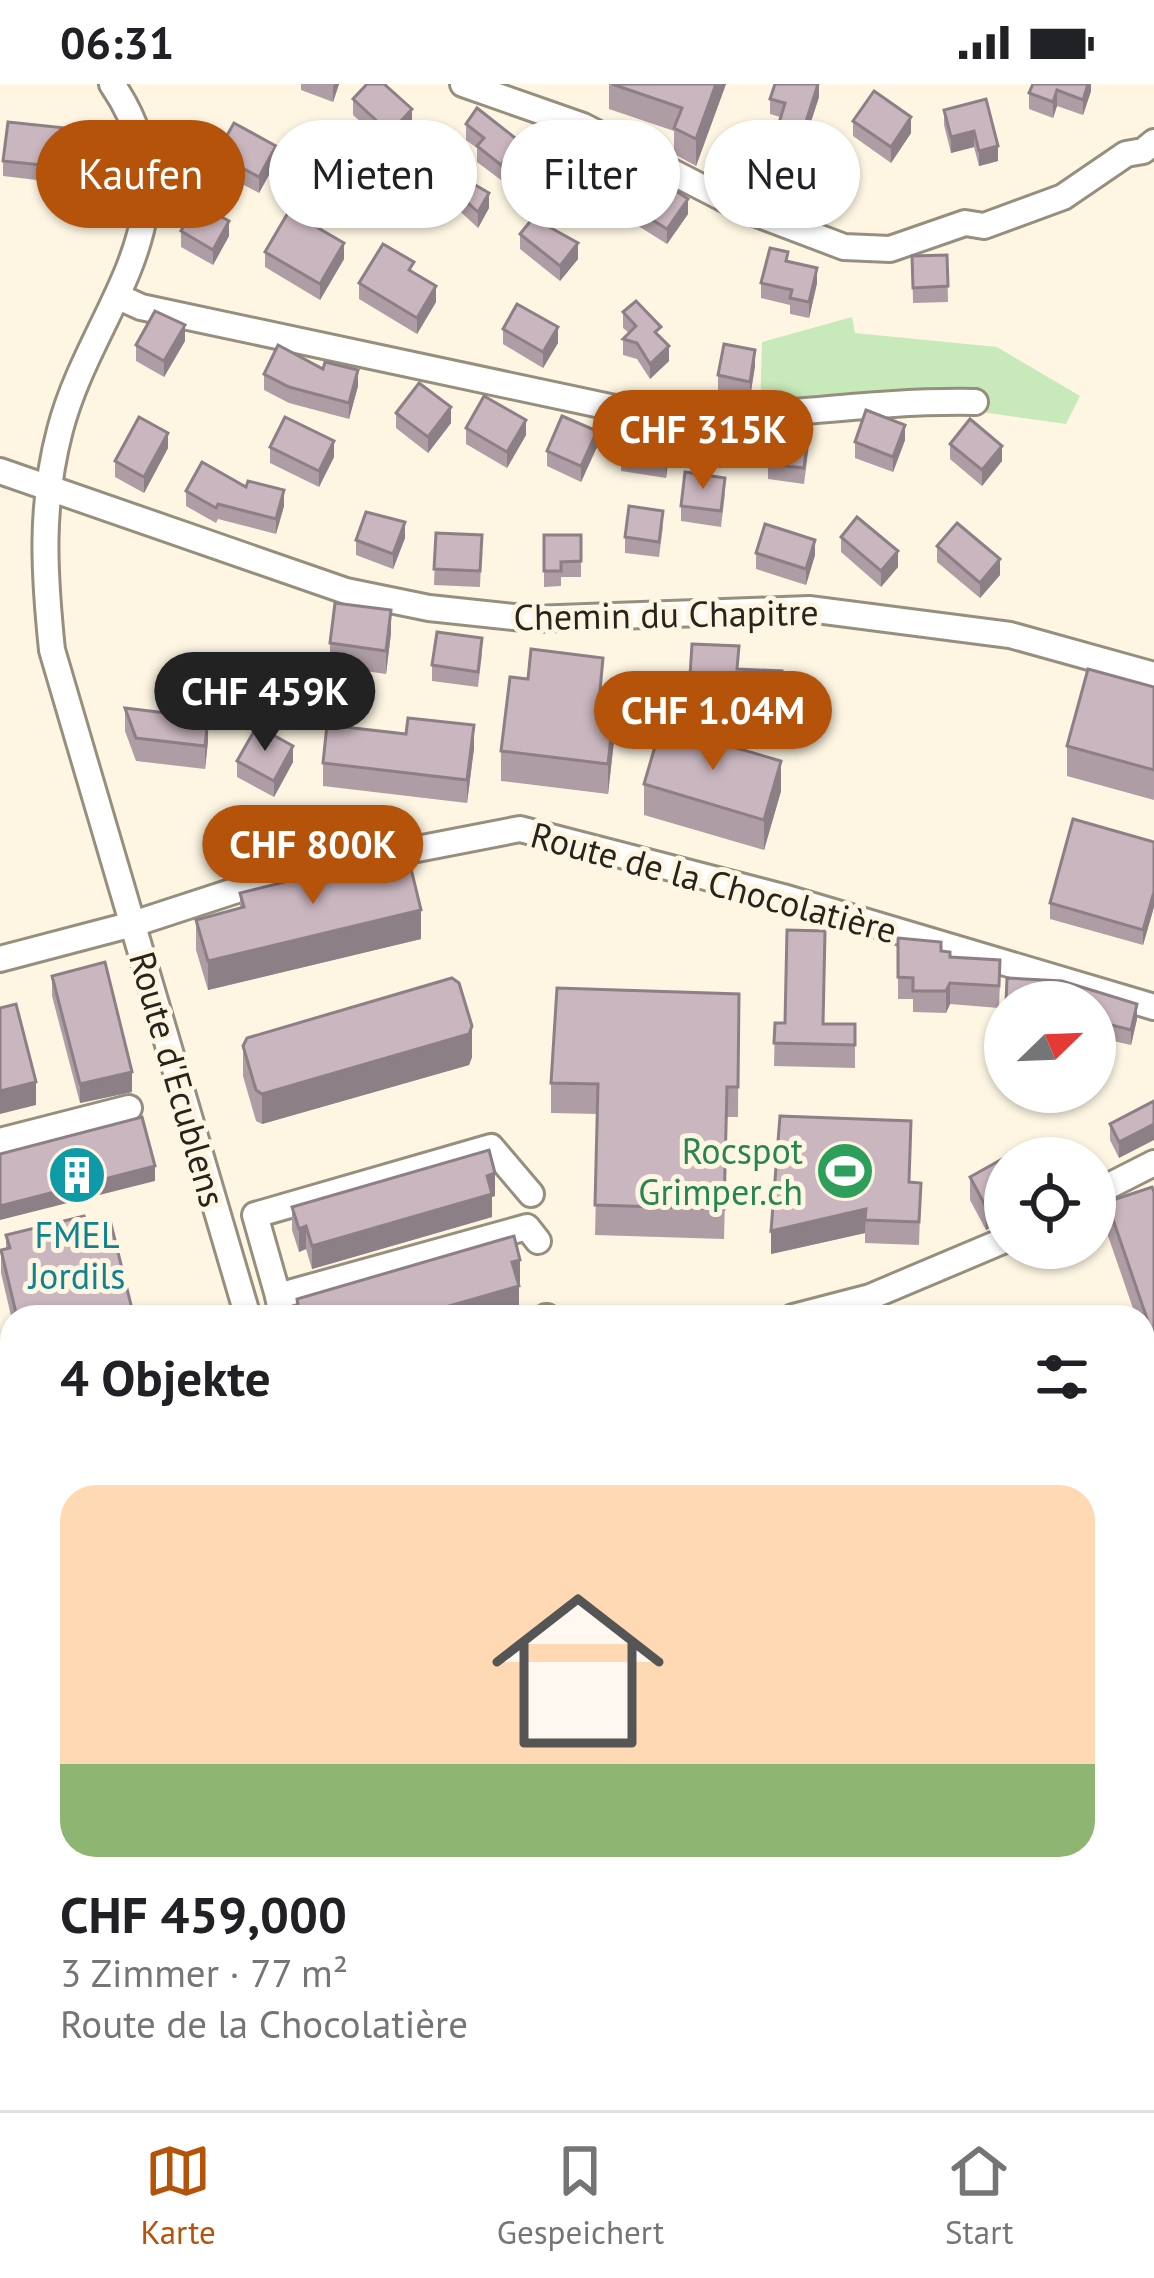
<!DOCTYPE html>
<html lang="de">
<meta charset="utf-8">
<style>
:root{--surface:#fff;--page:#f6f6f6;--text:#202124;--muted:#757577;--line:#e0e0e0;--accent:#b45309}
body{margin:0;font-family:"PT Sans",sans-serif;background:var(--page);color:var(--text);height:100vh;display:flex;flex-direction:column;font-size:45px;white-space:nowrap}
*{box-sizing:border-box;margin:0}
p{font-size:39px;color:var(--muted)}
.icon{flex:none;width:66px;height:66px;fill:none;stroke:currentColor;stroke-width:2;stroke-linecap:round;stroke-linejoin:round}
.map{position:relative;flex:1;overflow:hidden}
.details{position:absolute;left:0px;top:1221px;width:1155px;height:807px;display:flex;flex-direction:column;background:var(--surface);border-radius:36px 36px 0 0;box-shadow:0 3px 9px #0004}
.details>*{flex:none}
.banner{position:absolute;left:36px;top:36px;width:1083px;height:108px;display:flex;gap:24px}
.needle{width:78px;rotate:67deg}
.buttons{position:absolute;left:984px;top:897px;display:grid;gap:24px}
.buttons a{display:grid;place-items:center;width:132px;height:132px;border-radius:50%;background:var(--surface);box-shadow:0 3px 9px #0004;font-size:60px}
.price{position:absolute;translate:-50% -102px;padding:0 27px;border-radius:42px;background:var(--accent);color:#fff;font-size:39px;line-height:78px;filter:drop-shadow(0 3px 6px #0008)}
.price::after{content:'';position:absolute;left:50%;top:72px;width:36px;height:27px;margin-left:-18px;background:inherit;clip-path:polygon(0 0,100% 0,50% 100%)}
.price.active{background:#222;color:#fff}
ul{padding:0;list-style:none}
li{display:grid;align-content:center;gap:24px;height:636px;padding:0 60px}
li+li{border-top:3px solid var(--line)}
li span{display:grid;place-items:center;height:372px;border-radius:36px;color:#555}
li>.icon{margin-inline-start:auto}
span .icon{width:216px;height:216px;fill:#fffc;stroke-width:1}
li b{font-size:51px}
h2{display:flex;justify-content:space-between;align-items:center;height:144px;padding:0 60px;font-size:51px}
.tag{padding:0 42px;border-radius:54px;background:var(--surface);box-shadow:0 3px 9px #0004;font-size:42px;line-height:108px}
.tag.active{background:var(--accent);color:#fff}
.status{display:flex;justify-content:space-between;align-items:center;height:84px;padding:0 60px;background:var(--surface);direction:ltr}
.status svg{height:33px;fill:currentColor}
.menu{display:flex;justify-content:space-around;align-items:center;height:168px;border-top:3px solid var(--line);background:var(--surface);font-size:33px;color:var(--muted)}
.menu a{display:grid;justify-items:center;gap:6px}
.menu .active{color:var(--accent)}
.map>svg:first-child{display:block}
</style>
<div class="status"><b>06:31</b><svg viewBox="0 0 49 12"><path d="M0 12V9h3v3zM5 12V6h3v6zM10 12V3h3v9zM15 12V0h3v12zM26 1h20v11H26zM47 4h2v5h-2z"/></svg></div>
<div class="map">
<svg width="1154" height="2026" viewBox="0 0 1154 2026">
<rect width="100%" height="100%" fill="#fef6e3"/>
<!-- green -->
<g fill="#c8e9ba">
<path d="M852,233L855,249L997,263L1080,312L1066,340L946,323L760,327L762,258Z"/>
<path d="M1154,1447V1716L1143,1740V1456Z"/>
</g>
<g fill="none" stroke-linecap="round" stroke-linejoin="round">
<!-- river -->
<g stroke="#91dbe6" stroke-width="36">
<path d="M1143,1559L1154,1556"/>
<path d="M223,2016L225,2026"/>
</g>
<!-- street casing -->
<g stroke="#968f7e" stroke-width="30">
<g id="street">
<path d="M112,0C202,132 92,223 60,346C40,422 44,489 52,566L248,1233"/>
<path d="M463,0L583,42L744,125L844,163L890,165L965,139L984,142L1063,113L1126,70L1143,67L1154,58"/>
<path d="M119,213L141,223L671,336C772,334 873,316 975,318"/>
<path d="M0,387L346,507L429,524L532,535L809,525L1010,551L1154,591"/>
<path d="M0,875L133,840L283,791L520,745L783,813L1154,923"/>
<path d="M0,1057L129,1024"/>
<path d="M1095,1109L1154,1079"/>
<path d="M278,1212L255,1131L491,1063L531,1110"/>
<path d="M282,1233L278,1212L527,1143L538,1157"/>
<path d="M546,1233H547"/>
<path d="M793,1233L870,1213L1005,1156"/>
</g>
</g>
<!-- secondary casing -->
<g stroke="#968f7e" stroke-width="39">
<g id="secondary">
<path d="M0,1436L12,1439"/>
<path d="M1143,1879L1154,1878"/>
<path d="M599,2026L604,2016"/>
</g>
</g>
<!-- highway casing -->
<g stroke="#e1e0df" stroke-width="48">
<g id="highway">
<path d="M0,1889L12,1894"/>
<path d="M0,1936L12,1941"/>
<path d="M178,2016L201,2026"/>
<path d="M299,2016L322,2026"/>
</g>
</g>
<!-- street -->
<use href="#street" stroke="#fff" stroke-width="24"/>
<!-- secondary -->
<use href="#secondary" stroke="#e4dbc0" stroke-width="33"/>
<!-- highway -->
<use href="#highway" stroke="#a4882c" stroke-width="42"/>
</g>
<!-- wall -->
<g fill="#ae9da4">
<path d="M301,0H339L333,18L301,6Z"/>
<path d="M609,0H726L696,82L674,70V47L609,25Z"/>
<path d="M1091,0V7L1083,31L1057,22L1053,34L1029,25V9Z"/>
<path d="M819,13L803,62L779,55L780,33L770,30V15Z"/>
<path d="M353,15L412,40L390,64L353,31Z"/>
<path d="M986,15L998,77L979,82L974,63L951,69L944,41V26Z"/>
<path d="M853,37L911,49L891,79L853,52Z"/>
<path d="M466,40L519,72L501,96L477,78V64L466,56Z"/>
<path d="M75,61L71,100L3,92V77Z"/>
<path d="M221,62L276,78L259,109L235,96V85L221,78Z"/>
<path d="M592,74L688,130L667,160L635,140V125L638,121L592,90Z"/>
<path d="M425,80L489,124L478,144L425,95Z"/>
<path d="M334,86L392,103L378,127L334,102Z"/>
<path d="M181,147L229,152L213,181L181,163Z"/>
<path d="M520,150L578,175L560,197L520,165Z"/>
<path d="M265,168L344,175L320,216L265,183Z"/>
<path d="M947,171L948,218L913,219L912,172Z"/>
<path d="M788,177L817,199L809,234L790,230V221L761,214V199Z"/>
<path d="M414,189L436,218L417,250L359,215V199Z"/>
<path d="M623,228L661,253L669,277L650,295L637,275L623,271V255L629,249L623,244Z"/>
<path d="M503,245L558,259L543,284L503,260Z"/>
<path d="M185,257L164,293L136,277V261Z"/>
<path d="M755,282L750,313L718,307V291Z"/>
<path d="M264,290L358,302L349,335L289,319L264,306Z"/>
<path d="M396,329L451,339L428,369L396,344Z"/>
<path d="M466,344L526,351L507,384L466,360Z"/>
<path d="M905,356L893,388L855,374V358Z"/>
<path d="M950,360L1002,377L982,402L950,375Z"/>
<path d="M809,361L804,400L768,395V380Z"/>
<path d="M670,362L666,394L621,387V372Z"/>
<path d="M270,363L334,373L319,403L270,379Z"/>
<path d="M597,363L581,398L547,382V367Z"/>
<path d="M168,364L144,409L115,393V377Z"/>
<path d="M246,403L284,422L276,450L218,435L216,439L186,422V407Z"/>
<path d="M725,409L721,443L681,437V422Z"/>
<path d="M663,442L659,473L625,469V453Z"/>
<path d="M436,449L482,451L480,503L434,501Z"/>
<path d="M544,451H581V493H561V502L544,503Z"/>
<path d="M841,453L898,483L881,503L841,468Z"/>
<path d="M405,454L393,485L356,471V456Z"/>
<path d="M937,462L1000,491L980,514L937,478Z"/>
<path d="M756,469L815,471L806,501L756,485Z"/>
<path d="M391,549L386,590L330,582V559Z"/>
<path d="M482,569L478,603L432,597V581Z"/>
<path d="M739,585L782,610L779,654L736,651V634L689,631V608Z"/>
<path d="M528,595L603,607L616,639L608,710L501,697V667Z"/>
<path d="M1154,603V716L1067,692V662Z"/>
<path d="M125,624L208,657L205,685L136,677L125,647Z"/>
<path d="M474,664L467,719L323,702V679Z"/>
<path d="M237,677L293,678L274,713L237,693Z"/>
<path d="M644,700L781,707L764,766L644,731Z"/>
<path d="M1154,758V823L1143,861L1050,835V819Z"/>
<path d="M240,809L421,855L208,906L196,866V836L240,824Z"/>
<path d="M898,854L941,867L1000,897L999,924L950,920L946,929L913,928V915H898Z"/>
<path d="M52,892L132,1008L80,1019L52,912Z"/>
<path d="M739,910L738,1033H727L724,1155L595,1151L598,1030L551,1029V999Z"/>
<path d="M1095,918L1137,935L1131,961L1095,953Z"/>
<path d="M775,939L855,940V984L774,982Z"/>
<path d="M243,962L472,973L469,981L262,1040L256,1037L243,992Z"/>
<path d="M1154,1017L1119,1074L1110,1056V1040Z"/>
<path d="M1005,1074V1136L986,1146L970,1116V1093Z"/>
<path d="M910,1098L921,1099L919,1161L865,1159V1149L771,1170Z"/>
<path d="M1154,1108V1285L1143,1254V1233H1136L1107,1149V1118Z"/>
<path d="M495,1112L492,1113V1133L312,1185L306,1165L299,1168L292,1146V1123Z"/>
<path d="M88,1146L134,1233H12V1236L1,1189V1166L6,1165V1151Z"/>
<path d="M12,1731V1769L9,1768V1739Z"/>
</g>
<!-- shaded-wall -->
<g fill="#8d7f86">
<path d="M334,0H339L333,18V3Z"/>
<path d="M716,0H726L696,82V55Z"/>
<path d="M819,0V13L803,62V47Z"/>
<path d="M1088,0H1091V7L1083,31V16Z"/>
<path d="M1057,6V22L1053,34V18Z"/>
<path d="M412,25V40L390,64V49Z"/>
<path d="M911,33V49L891,79V63Z"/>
<path d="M974,47V63L951,69V53Z"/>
<path d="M519,57V72L501,96V81Z"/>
<path d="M276,62V78L259,109V93Z"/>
<path d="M998,62V77L979,82V67Z"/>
<path d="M392,87V103L378,127V111Z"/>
<path d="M489,109V124L478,144V128Z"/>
<path d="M688,115V130L667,160V145Z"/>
<path d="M229,137V152L213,181V166Z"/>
<path d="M344,159V175L320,216V200Z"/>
<path d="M578,159V175L560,197V182Z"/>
<path d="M817,184V199L809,234V218Z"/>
<path d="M436,202V218L417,250V234Z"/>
<path d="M185,241V257L164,293V277Z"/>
<path d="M558,243V259L543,284V268Z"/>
<path d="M669,262V277L650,295V280Z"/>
<path d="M755,266V282L750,313V298Z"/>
<path d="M358,286V302L349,335V319Z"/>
<path d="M451,323V339L428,369V353Z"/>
<path d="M526,336V351L507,384V368Z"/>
<path d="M905,341V356L893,388V373Z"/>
<path d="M670,346V362L666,394V379Z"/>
<path d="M597,347V363L581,398V382Z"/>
<path d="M168,349V364L144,409V393Z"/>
<path d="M334,357V373L319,403V387Z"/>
<path d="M1002,362V377L982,402V386Z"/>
<path d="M284,406V422L276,450V435Z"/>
<path d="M405,438V454L393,485V470Z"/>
<path d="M815,456V471L806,501V485Z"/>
<path d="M898,467V483L881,503V487Z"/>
<path d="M1000,475V491L980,514V499Z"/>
<path d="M391,526V549L386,590V567Z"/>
<path d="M616,609V639L608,710V680Z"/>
<path d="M208,634V657L205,685V662Z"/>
<path d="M474,641V664L467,719V696Z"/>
<path d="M293,662V678L274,713V697Z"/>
<path d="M781,677V707L764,766V736Z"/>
<path d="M1154,808V823L1143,861V846Z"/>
<path d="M421,826V855L208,906V877Z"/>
<path d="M950,899V920L946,929V907Z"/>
<path d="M1137,920V935L1131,961V946Z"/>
<path d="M472,942V973L469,981L262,1040V1010Z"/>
<path d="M132,988V1008L80,1019V1000Z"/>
<path d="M36,998V1021L0,1030V1007Z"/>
<path d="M1154,1040V1056L1119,1074V1058Z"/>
<path d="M155,1082V1097L0,1136V1122Z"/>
<path d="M495,1089V1112L492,1113V1133L312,1185V1162Z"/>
<path d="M1005,1113V1136L986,1146V1123Z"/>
<path d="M866,1125L865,1149L771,1170V1147Z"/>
<path d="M306,1142V1165L299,1168V1145Z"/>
<path d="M520,1176V1199L512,1201V1178Z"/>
<path d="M519,1202V1225L490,1233H411Z"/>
</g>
<!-- building -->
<g fill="#cab6bf" stroke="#8d7f86" stroke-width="3">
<path d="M367,0H384L412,25L390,49L353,15Z"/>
<path d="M612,0H716L696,55L674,44L682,24Z"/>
<path d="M775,0H818L803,47L779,39L785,19L770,15Z"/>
<path d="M1033,0H1088L1083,16L1057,6L1053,18L1029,9Z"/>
<path d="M874,7L911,33L891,63L853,37Z"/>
<path d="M986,15L998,62L979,67L974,47L951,53L944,26Z"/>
<path d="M477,24L519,57L501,81L477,62L484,54L466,40Z"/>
<path d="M8,38L75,45L71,84L3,77Z"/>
<path d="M234,39L276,62L259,93L235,80L240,72L221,62Z"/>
<path d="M603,58L688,115L667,145L635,125L645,110L592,74Z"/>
<path d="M347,62L392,87L378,111L334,86Z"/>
<path d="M429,74L489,109L478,128L425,80Z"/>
<path d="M197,119L229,137L213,166L181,147Z"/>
<path d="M289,127L344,159L320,200L265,168Z"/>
<path d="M533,134L578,159L560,182L520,150Z"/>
<path d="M383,160L414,178L409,186L436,202L417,234L359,199Z"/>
<path d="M770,164L788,168L786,177L817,184L809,218L790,214L792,206L761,199Z"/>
<path d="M947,171L948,202L913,204L912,172Z"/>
<path d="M636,217L661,243L655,248L669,262L650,280L637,259L623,255L636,242L623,228Z"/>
<path d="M517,220L558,243L543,268L503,245Z"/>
<path d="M155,227L185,241L164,277L136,261Z"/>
<path d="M724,260L755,266L750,298L718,291Z"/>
<path d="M278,261L323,285L325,278L358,286L349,319L289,303L264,290Z"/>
<path d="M419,299L451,323L428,353L396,329Z"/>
<path d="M484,312L526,336L507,368L466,344Z"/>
<path d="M866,326L905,341L893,373L855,358Z"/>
<path d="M562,332L597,347L581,382L547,367Z"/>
<path d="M139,333L168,349L144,393L115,377Z"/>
<path d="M285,333L334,357L319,387L270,363Z"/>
<path d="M970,335L1002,362L982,386L950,360Z"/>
<path d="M626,339L670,346L666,379L621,372Z"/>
<path d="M772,341L809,346L804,384L768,380Z"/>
<path d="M202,378L246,403L248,397L284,406L276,435L218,420L216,424L186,407Z"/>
<path d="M685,388L725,394L721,427L681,422Z"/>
<path d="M629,422L663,427L659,458L625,453Z"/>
<path d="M366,428L405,438L393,470L356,456Z"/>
<path d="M857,433L898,467L881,487L841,453Z"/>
<path d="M957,439L1000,475L980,499L937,462Z"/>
<path d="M765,440L815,456L806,485L756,469Z"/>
<path d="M436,449L482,451L480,487L434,485Z"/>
<path d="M544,451H581V477L561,478V487H544Z"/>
<path d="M335,519L391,526L386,567L330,559Z"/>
<path d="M437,548L482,554L478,588L432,581Z"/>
<path d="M692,560L739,562L737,585L782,587L779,631L736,628L737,611L689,608Z"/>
<path d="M531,565L603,574L600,607L616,609L608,680L501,667L510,593L528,595Z"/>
<path d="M1088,585L1154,603V686L1067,662Z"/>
<path d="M125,624L208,634L205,662L136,654Z"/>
<path d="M408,634L474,641L467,696L323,679L327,641L406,650Z"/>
<path d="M257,642L293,662L274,697L237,677Z"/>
<path d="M661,642L781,677L764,736L644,700Z"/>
<path d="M1073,735L1154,758V808L1143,846L1050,819Z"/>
<path d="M407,768L421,826L208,877L196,836L244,823L240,809Z"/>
<path d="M787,846L825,847L823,940H855V961L774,959L775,939H785Z"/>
<path d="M898,854L941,858V867L950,868V873L1000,876L999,902L950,899L946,907H913V894L898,893Z"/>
<path d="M105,878L132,988L80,1000L52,892Z"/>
<path d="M452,894L459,899L472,942L469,950L262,1010L256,1006L243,962L247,954Z"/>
<path d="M1007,894L1062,897L1137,920L1131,946L1095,937V939V918H1006Z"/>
<path d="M557,904L739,910L738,1003H727L724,1125L595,1121L598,1000L551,999Z"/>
<path d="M16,920L36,998L0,1007V924Z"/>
<path d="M1154,1017V1040L1119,1058L1110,1040Z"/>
<path d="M780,1032L911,1037L909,1098L921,1099L919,1138L865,1136L866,1125L771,1147Z"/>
<path d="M142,1033L155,1082L0,1122V1070Z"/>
<path d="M1057,1062L1063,1074H1035Z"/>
<path d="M1024,1063L1030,1074H1005V1113L986,1123L970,1093Z"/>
<path d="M489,1066L495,1089L487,1092L492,1110L312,1162L306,1142L299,1145L292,1123Z"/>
<path d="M1152,1103L1154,1108V1255L1107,1118Z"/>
<path d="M84,1132L88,1146L111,1140L134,1233H17L1,1166L10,1164L6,1151Z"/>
<path d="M514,1152L520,1176L512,1178L519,1202L411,1233H300L297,1215Z"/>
</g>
<!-- icons -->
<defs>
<g id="stadium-disc" transform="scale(3)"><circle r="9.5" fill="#2e9e5b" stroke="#fef6e3"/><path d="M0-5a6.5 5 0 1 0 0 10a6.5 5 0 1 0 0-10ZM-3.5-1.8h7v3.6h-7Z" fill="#fff"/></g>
<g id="building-disc" transform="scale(3)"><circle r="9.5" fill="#0f9aa8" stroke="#fef6e3"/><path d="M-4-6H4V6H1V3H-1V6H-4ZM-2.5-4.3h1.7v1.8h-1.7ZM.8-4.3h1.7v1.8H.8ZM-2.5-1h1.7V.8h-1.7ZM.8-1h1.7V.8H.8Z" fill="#fff"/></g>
</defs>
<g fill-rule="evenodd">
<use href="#stadium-disc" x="845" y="1087"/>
<use href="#building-disc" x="77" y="1091"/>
</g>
<g text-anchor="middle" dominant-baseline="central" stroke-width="10" stroke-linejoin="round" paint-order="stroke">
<!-- street labels -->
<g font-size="36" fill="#26241d" stroke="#fef6e3">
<text transform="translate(666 530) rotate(-1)">Chemin du Chapitre</text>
<text transform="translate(714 798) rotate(15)">Route de la Chocolatière</text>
<text transform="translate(178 995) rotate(74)">Route d'Ecublens</text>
</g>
<!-- leisure labels -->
<g font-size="36" fill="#27864d" stroke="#fef6e3" text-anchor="end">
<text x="803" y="1066">Rocspot<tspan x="803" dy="41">Grimper.ch</tspan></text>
</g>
<!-- culture labels -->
<g font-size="36" fill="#0d838f" stroke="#fef6e3">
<text x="77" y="1150">FMEL<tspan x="77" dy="41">Jordils</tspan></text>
</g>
</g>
</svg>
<div class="buttons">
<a><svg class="needle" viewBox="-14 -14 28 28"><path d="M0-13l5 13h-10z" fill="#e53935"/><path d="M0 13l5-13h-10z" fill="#757577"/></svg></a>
<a><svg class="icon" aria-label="locate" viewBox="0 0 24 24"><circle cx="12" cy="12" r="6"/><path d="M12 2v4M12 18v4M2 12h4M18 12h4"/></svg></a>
</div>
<b class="price" style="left:703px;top:408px">CHF 315K</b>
<b class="price active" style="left:265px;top:670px">CHF 459K</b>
<b class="price" style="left:713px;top:689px">CHF 1.04M</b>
<b class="price" style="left:313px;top:823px">CHF 800K</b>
<div class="banner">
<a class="tag active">Kaufen</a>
<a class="tag">Mieten</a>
<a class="tag">Filter</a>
<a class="tag">Neu</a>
</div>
<section class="details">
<h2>4 Objekte<svg class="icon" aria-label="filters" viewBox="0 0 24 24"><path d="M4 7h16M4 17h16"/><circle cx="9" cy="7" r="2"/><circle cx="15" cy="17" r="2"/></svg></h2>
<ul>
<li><span style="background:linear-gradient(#ffd9b3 75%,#8fb573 0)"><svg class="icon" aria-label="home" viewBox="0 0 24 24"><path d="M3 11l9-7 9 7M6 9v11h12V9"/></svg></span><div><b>CHF 459,000</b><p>3 Zimmer · 77 m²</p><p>Route de la Chocolatière</p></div></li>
</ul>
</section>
</div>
<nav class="menu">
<a class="active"><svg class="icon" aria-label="map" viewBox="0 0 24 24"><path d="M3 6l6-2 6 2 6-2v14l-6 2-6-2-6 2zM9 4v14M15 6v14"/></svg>Karte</a>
<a><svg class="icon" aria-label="saved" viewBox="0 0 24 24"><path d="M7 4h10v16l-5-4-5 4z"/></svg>Gespeichert</a>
<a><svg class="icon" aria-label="home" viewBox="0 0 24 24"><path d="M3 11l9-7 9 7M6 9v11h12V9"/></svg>Start</a>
</nav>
